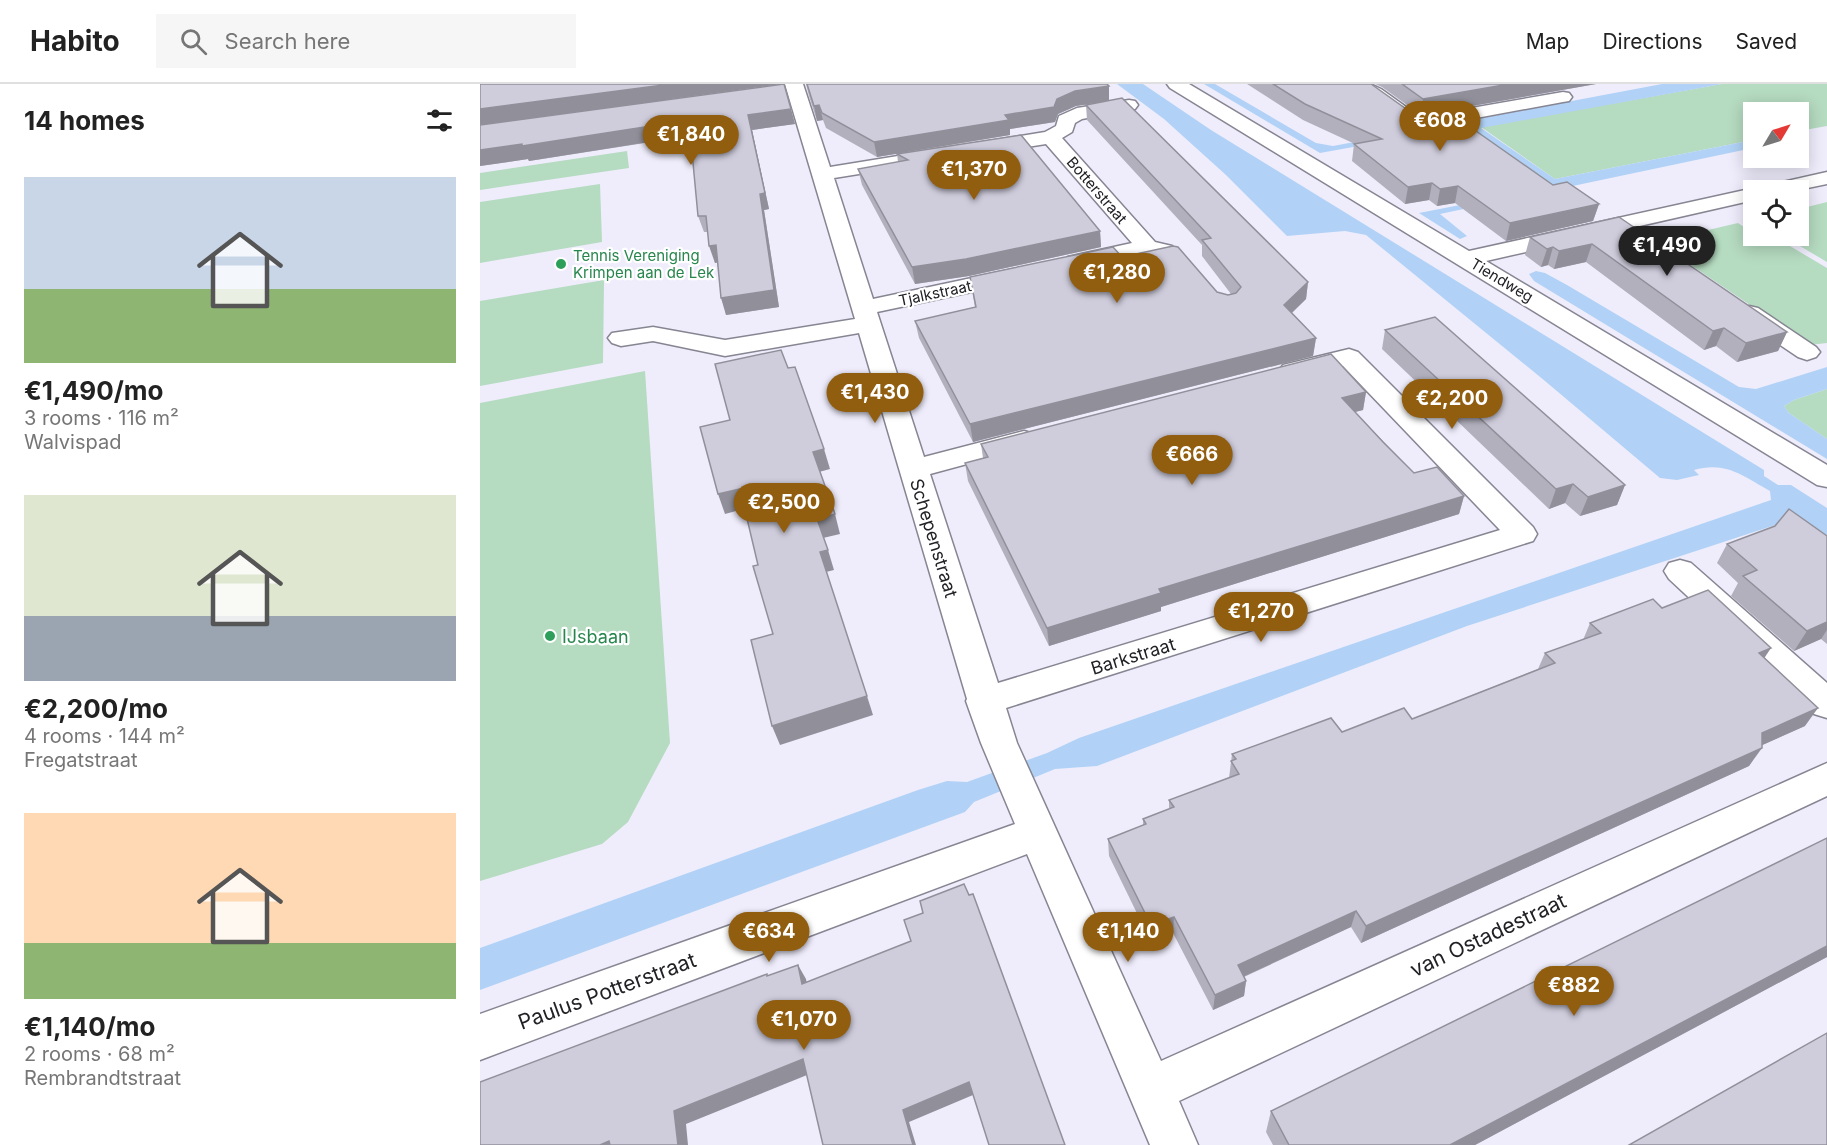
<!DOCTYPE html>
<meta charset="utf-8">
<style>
:root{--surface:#fff;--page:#f6f6f6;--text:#222;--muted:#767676;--line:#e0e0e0;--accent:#915d0f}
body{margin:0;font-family:Inter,sans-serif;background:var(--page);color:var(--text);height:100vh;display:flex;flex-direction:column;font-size:22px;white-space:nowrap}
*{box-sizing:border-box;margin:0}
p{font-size:20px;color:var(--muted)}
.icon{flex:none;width:33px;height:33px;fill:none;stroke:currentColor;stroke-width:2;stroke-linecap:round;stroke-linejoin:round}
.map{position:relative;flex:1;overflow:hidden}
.side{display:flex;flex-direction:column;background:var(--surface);width:480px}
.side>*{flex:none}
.needle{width:39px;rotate:52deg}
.tools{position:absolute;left:1263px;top:18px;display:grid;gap:12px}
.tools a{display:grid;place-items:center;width:66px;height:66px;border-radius:0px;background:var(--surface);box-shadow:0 3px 15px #0003;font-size:30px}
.price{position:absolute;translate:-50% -51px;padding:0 14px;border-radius:21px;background:var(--accent);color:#fff;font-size:20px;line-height:39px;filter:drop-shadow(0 2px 3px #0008)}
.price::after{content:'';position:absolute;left:50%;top:36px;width:18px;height:14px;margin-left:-9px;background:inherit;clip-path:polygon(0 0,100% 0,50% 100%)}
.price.selected{background:#222;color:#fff}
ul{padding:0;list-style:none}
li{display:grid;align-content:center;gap:12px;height:318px;padding:0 24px}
li span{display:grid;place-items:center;height:186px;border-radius:0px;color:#555}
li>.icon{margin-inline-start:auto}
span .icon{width:108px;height:108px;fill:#fffc;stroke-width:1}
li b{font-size:26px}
h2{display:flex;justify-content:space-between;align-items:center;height:72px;padding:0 24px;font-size:26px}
header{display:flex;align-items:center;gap:36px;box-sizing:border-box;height:84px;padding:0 30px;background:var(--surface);border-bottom:2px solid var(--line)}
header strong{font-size:28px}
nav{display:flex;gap:33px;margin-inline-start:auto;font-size:21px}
.search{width:420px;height:54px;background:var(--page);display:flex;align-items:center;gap:15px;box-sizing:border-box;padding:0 21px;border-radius:0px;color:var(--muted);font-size:22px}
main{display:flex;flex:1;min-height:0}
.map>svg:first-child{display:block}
</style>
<header>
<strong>Habito</strong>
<div class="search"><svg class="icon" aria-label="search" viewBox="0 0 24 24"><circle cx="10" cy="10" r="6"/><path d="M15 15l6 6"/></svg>Search here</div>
<nav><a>Map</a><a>Directions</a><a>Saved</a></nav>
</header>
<main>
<section class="side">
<h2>14 homes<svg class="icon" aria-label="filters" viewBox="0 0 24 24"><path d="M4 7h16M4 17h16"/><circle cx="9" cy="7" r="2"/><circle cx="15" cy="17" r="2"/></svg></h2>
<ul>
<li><span style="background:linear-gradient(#c9d6e8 60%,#8fb573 0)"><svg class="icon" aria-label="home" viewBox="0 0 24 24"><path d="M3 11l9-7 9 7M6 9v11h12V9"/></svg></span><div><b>€1,490/mo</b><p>3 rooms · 116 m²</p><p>Walvispad</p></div></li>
<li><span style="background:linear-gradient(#dfe7d0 65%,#9aa5b1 0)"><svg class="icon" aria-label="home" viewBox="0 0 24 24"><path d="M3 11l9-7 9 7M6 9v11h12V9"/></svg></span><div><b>€2,200/mo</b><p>4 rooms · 144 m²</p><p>Fregatstraat</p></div></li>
<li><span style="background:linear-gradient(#ffd9b3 70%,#8fb573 0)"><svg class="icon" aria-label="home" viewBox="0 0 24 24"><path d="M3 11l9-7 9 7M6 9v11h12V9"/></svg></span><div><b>€1,140/mo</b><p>2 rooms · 68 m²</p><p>Rembrandtstraat</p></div></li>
</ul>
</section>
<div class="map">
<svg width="1347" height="1061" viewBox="0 0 1347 1061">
<rect width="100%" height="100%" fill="#efedfc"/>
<!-- green -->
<g fill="#b5dbc0">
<path d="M1242,0H1347V42L1319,47L1318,28H1274L1273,56L1075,95L1001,43Z"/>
<path d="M147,67L149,84L0,106V89Z"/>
<path d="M120,100L122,158L0,179V118Z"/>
<path d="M1347,118V178L1303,152H1318L1319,125Z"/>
<path d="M1258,139L1273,149L1274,152H1293L1347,184V259L1329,261L1177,158Z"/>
<path d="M124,196L123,279L0,302V217Z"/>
<path d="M165,287L190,659L148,738L122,760L0,797V319Z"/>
<path d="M1347,305V355L1309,329L1304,322L1314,316Z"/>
</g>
<!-- water -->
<g fill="#b1d2f6">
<path d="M637,0H663L731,46L1284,386V392L1298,401H1311L1347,424V451L1320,433L987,542L617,682L575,685L494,718L485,728L0,906V864L438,706L467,697L487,698L567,669L599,654L1291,416L1290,407C1263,392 1246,377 1214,386L1219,391L1197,396L1180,394L1065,297L886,151L865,147L807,152L746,91L684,35Z"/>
<path d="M724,0H735L836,59L853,62L1182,0H1242L1001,44L1075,95L1273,56V64L960,130L987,152L980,155L939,129L1021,113L923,54L840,69Z"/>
<path d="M1056,187L1065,189L1087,201L1259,303L1276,305L1347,283V305L1314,316L1304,322L1309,329L1347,355V375L1054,197L1049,190Z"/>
</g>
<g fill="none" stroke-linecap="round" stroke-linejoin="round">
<!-- minor casing -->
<g stroke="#868592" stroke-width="3">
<g id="minor">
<path d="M305,0H323L350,83L565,48L576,42L579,32L597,24L649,16L655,17L658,21L655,25L649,26L602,35L595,39L592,48L582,54L675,158L692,162L695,167L692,172L684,174L667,170L596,185L588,183L585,178L588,173L652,159L566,60L354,94L393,215L534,185L542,187L546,192L542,197L534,199L397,228L444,373L544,347L554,350L558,356L554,362L450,390L518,599L1020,446L863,282L812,295L803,293L799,287L803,281L869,265L878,268L1053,443L1057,450L1053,457L526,624L537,659L681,977L1347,679V712L699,1017L718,1061H670L547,770L0,976V930L535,740L501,659L486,617L487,615L379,249L245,272L173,257L141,262L132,259L128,254L132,249L173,243L245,256L375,235Z"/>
<path d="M687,0H709L989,167L1274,104L1282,106L1285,102L1347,88V100L1318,106H1274V116L1006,177L1347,381V403L1337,401L690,4Z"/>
<path d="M866,0H890L901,5L940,33L1083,8L1089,9L1092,13L1089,17L1083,18L937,45L930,43L889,13L869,4Z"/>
<path d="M1269,222L1278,224L1336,263L1340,268L1336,273L1327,276L1318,273L1260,234L1257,229L1260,224Z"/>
<path d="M1200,476L1211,479L1347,599V634L1334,630L1189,495L1184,487L1189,479Z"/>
</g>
</g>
<!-- minor -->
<use href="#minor" fill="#fff" fill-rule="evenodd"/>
</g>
<!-- wall -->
<g fill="#b2b0bd">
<path d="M0,0L311,25L315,40L272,46L289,125L284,126L299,223L246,231L237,178L235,179L228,148H224L218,132L210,52L49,77L48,75L0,82Z"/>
<path d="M326,0L629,2V17L596,22L578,30L575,38L530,45V51L397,73L346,44L343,36L337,37L329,12Z"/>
<path d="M767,0H891L932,29L1073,101L1119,120L1113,137L1026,157L975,119L957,122L949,116L925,120L872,77L874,60H875L823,36Z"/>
<path d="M895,0H1116L941,31L902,3Z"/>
<path d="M606,21L828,198L826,215L812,229L836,254L833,272L493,358L439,254L435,237L495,223L490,193L642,173L737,208L748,211L751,210L722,172V161L607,36Z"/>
<path d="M417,70L620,147L621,163L489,192L435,200L382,101L378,85L418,78Z"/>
<path d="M1139,133L1307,248L1298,267L1257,278L1236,262L1224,266L1106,178L1074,185L1068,181L1061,183L1045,171L1050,153Z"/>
<path d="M905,246L1145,401L1137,421L1100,432L1085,419L1069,425L902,265Z"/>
<path d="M886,308L883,326L875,328L934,389L984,412L979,430L681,523V527L569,562L488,397L485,379L503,374L501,360Z"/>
<path d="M1347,452V560L1341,555L1314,567L1251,512L1258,499L1237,479L1247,460Z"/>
<path d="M1182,524L1285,574L1325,642L1282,661L1269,682L881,859L871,843L764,893L766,897L764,912L733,926L693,849L671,858L629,772L628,755L663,741V735L689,725V716L749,694L752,670L932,635L1058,585L1065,569L1103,556L1110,539Z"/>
<path d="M1347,754V873L995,1061H793L786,1048L791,1027Z"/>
</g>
<!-- shaded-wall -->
<g fill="#91909a">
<path d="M191,0H303L0,41V25Z"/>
<path d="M1029,0H1116L941,31L943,15Z"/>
<path d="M629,2V17L596,22L578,30L575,38L530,45V51L397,73L394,58L525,31L577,15L595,7Z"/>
<path d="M339,21L343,36L337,37L334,22Z"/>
<path d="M311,25L315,40L272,46L289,125L284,126L299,223L246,231L241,214L268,31Z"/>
<path d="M209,36L213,51L49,77L48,75L0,82V66Z"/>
<path d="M952,99L949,116L925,120L928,103Z"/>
<path d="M978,102L975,119L957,122L960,105Z"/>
<path d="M1119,120L1113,137L1026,157L1030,139Z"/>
<path d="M620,147L621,163L489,192L435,200L432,183Z"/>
<path d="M1112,160L1106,178L1074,185L1079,167Z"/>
<path d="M236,161L241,178L235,179L229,162Z"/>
<path d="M1073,163L1068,181L1061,183L1067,165Z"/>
<path d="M828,198L826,215L802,238L804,221Z"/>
<path d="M1244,244L1236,262L1224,266L1233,247Z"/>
<path d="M1307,248L1298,267L1257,278L1266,259Z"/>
<path d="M836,254L833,272L493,358L490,340Z"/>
<path d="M886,308L883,326L859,332L862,314Z"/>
<path d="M344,365L350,385L339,388L333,368Z"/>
<path d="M1093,400L1085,419L1069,425L1076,405Z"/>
<path d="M1145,401L1137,421L1100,432L1108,413Z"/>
<path d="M260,405L267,424L245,430L238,410Z"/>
<path d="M984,412L979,430L681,523V527L569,562L567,544L679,505Z"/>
<path d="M355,430L360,450L343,454L337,435Z"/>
<path d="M348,466L354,486L346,488L340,468Z"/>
<path d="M1347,538V546L1341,555L1314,567L1327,547Z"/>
<path d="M1291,564L1279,582V569Z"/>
<path d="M387,612L393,631L300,661L292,642Z"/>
<path d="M1338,624L1325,642L1269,667L1282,649Z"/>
<path d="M1282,664L1269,682L881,859L886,842Z"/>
<path d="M876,827L871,843L756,896L758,881Z"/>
<path d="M694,833L693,849L671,858V841Z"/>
<path d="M1347,862V873L995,1061H970Z"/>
<path d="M318,881L326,895L330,915L322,900Z"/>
<path d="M766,897L764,912L733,926L735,911Z"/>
<path d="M323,975L332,989L206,1040L208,1061H198L194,1027Z"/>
<path d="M489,998L493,1011L429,1038L436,1061H433L423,1026Z"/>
<path d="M129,1057L134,1061H120Z"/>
</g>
<!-- building -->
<g fill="#cfcddc" stroke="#91909a" stroke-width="1.5">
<path d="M0,0H191L0,25Z"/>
<path d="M304,0L311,25L268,31L285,109L280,110L294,206L241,214L236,161L229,162L226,132H218L209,36L42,62V60L0,66V41Z"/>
<path d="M327,0H627L629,2L595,7L577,15L574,23L525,31L529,36L394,58L342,29L339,21L334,22Z"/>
<path d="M793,0H891L932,29L940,31L966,26L1073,101L1087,98L1119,120L1030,139L978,102L960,105L952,99L928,103L874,60L902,55L825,20Z"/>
<path d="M922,0H1029L943,15Z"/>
<path d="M642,14L828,198L804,221L836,254L490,340L435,237L496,223L490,193L633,163L642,173L693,162L698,163L737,208L748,211L756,209L761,203L722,156L731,154L606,21Z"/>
<path d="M541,51L620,147L486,175L432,183L378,85L428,76L417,70Z"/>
<path d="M1139,133L1307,248L1266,259L1244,244L1233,247L1112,160L1079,167L1073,163L1067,165L1050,153Z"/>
<path d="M955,233L1145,401L1108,413L1093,400L1076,405L905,246Z"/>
<path d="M301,266L308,284L315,283L344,365L333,368L355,430L337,435L348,466L340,468L387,612L292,642L271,556L293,550L273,482L278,481L260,405L238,410L220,343L250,336L235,280Z"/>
<path d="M851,270L886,308L862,314L903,358L934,389L957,383L984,412L679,505L681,509L567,544L485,379L508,373L501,360Z"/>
<path d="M1309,425L1347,452V538L1327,547L1263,492L1277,486L1247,460L1295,442Z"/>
<path d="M1228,506L1291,564L1279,569L1338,624L1282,649V664L886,842L876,827L758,881L766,897L735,911L694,833L671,841L628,755L666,740L663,735L694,723L689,716L759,690L751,677L756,675L752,670L851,634L862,648L924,624L932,635L1075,579L1065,569L1121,549L1110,539L1173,515L1182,524Z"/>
<path d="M1347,754V862L970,1061H809L791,1027Z"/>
<path d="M484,800L489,811L493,810L585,1061H509L489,998L423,1026L433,1061H343L323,975L194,1027L198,1061H130L129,1057L120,1061H0V998L287,890V892L318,881L322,900L431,857L424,836L443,829L440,817Z"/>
<path d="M1347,949V1061H1149Z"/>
</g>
<!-- markers -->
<g fill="#2e9e5b" stroke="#fff" stroke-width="2">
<circle cx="81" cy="180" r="6"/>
<circle cx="70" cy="552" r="6"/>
</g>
<g text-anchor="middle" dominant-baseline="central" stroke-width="4.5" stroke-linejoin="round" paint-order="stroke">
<!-- far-street labels -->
<g font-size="15" fill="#212126" stroke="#fff">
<text transform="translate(617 106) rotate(49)">Botterstraat</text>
<text transform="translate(1022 196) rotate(31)">Tiendweg</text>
<text transform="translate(455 209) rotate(-12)">Tjalkstraat</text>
</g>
<!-- far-leisure labels -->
<g font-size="15" fill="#27864d" stroke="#fff" text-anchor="start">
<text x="93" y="171">Tennis Vereniging<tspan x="93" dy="17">Krimpen aan de Lek</tspan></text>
</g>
<!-- street labels -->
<g font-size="18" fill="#212126" stroke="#fff">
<text transform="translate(454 454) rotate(73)">Schepenstraat</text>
<text transform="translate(653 572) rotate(-17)">Barkstraat</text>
</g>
<!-- leisure labels -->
<g font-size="18" fill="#27864d" stroke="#fff" text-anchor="start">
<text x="82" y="552">IJsbaan</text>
</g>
<!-- near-street labels -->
<g font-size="21" fill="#212126" stroke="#fff">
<text transform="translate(1008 851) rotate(-25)">van Ostadestraat</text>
<text transform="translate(127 907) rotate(-20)">Paulus Potterstraat</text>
</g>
</g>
</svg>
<div class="tools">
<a><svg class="needle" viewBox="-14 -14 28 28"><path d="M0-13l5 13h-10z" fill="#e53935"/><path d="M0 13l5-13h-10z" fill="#767676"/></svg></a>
<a><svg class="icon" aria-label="locate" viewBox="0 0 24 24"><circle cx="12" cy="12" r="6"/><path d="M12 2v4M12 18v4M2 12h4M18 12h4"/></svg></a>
</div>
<b class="price" style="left:960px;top:68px">€608</b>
<b class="price" style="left:211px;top:82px">€1,840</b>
<b class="price" style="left:494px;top:117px">€1,370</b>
<b class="price selected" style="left:1187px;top:193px">€1,490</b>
<b class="price" style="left:637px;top:220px">€1,280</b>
<b class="price" style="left:395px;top:340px">€1,430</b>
<b class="price" style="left:972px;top:346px">€2,200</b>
<b class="price" style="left:712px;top:402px">€666</b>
<b class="price" style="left:304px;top:450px">€2,500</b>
<b class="price" style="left:781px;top:559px">€1,270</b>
<b class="price" style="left:289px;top:879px">€634</b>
<b class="price" style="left:648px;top:879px">€1,140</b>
<b class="price" style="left:1094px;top:933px">€882</b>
<b class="price" style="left:324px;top:967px">€1,070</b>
</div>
</main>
